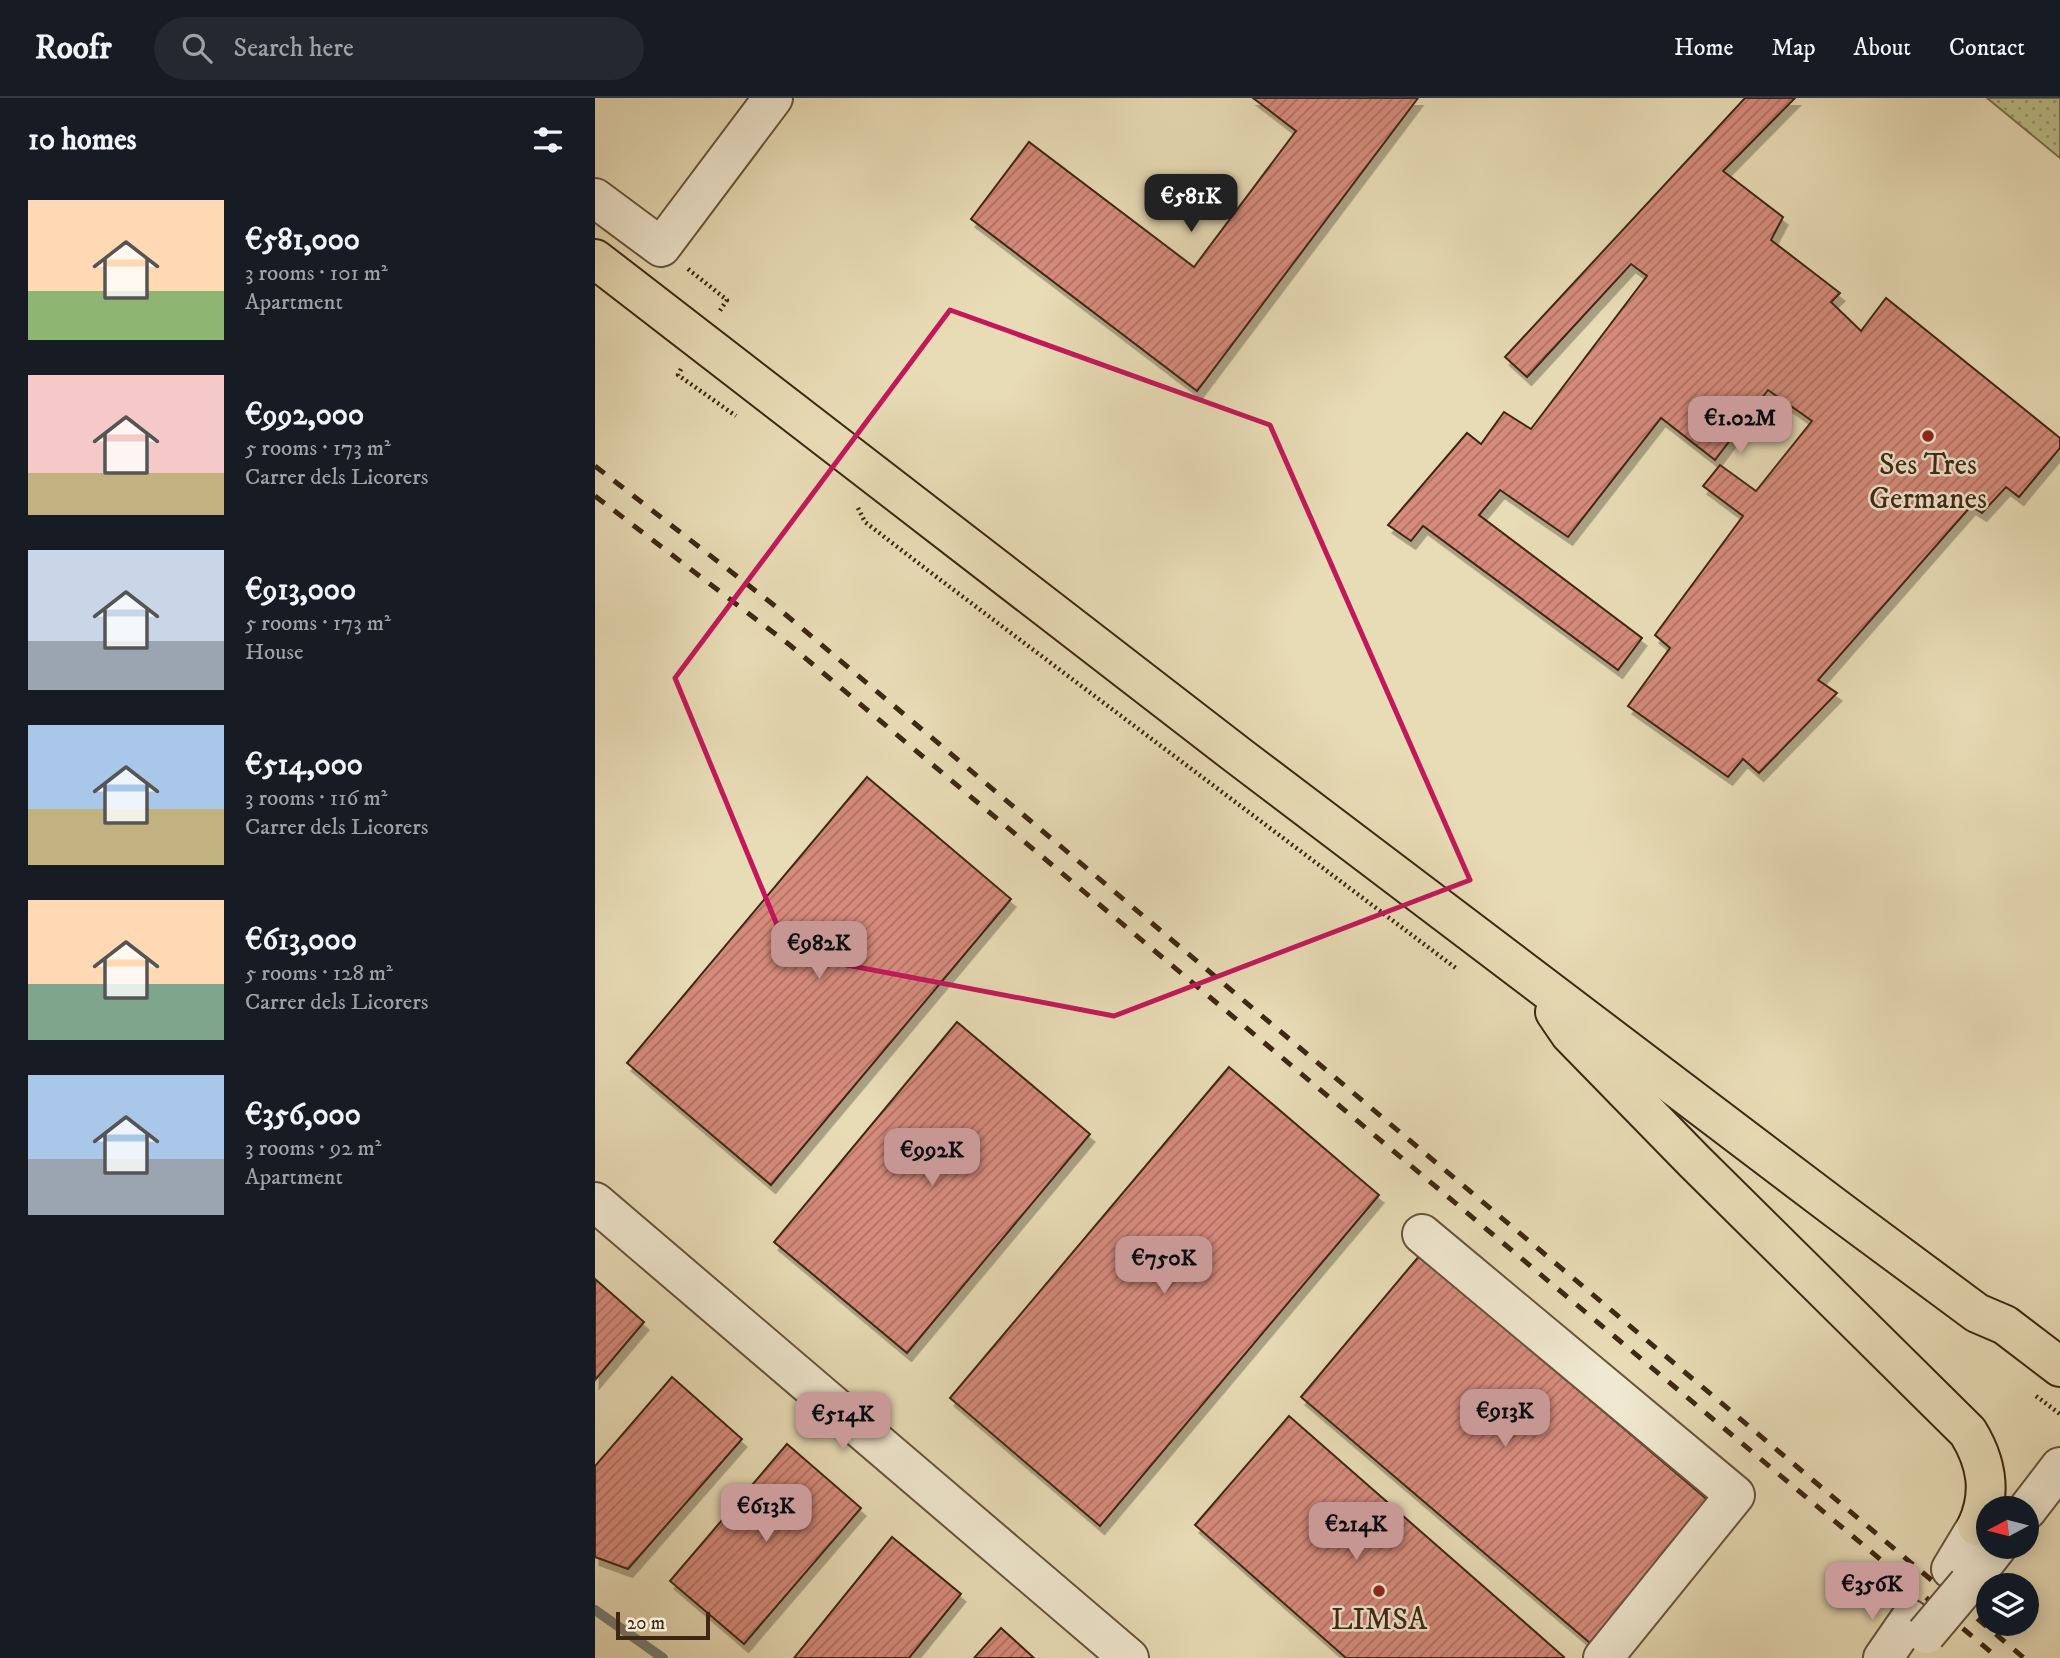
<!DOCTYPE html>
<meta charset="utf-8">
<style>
:root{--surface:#171b24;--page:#242831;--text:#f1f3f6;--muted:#9ea1a6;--line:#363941;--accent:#c59692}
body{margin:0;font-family:"IM FELL DW Pica",serif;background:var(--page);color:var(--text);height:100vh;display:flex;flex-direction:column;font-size:26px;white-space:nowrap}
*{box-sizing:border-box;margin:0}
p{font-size:23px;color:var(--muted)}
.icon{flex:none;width:38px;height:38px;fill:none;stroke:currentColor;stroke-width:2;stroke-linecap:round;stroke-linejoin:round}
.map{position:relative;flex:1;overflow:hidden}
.panel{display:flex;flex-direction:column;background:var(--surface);width:595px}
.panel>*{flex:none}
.needle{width:46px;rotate:263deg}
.controls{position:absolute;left:1381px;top:1398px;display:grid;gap:14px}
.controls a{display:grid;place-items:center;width:63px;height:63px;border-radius:50%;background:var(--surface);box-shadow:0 4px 18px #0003;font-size:35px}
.scale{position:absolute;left:21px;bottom:18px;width:94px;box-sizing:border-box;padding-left:7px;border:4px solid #3f2614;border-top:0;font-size:19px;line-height:24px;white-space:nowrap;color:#3f2614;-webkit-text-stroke:5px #f0e8d0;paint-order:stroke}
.price{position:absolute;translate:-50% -60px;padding:0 16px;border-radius:14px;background:var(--accent);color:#111;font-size:23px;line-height:46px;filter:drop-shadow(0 2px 4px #0008)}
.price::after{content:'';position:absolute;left:50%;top:42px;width:21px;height:16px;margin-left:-10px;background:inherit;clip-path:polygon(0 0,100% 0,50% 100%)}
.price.selected{background:#222;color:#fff}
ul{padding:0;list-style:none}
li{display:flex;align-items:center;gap:21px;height:175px;padding:0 28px}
li span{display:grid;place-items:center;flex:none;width:196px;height:140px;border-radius:0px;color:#555}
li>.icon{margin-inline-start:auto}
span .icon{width:84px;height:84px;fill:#fffc;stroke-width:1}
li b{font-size:30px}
h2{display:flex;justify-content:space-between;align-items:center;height:84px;padding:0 28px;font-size:30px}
header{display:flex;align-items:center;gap:42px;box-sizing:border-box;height:98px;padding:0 35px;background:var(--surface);border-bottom:2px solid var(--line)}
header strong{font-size:33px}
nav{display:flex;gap:38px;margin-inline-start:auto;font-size:24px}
.search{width:490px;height:63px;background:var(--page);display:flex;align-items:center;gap:18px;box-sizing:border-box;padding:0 24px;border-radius:38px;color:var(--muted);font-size:26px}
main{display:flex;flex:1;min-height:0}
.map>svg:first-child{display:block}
</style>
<header>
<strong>Roofr</strong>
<div class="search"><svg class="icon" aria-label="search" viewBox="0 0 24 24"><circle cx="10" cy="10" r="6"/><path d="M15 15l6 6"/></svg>Search here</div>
<nav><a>Home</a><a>Map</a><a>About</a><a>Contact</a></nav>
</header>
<main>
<section class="panel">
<h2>10 homes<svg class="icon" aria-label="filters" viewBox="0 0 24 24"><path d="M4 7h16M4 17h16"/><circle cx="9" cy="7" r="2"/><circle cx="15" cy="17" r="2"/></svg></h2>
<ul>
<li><span style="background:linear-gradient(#ffd9b3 65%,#8fb573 0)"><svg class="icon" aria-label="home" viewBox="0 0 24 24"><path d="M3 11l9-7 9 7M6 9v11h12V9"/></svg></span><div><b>€581,000</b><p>3 rooms · 101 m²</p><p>Apartment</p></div></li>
<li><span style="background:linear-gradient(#f6c9c9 70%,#c2b280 0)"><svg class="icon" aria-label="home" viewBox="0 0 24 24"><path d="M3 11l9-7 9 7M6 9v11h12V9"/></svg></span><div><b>€992,000</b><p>5 rooms · 173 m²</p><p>Carrer dels Licorers</p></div></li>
<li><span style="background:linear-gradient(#c9d6e8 65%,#9aa5b1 0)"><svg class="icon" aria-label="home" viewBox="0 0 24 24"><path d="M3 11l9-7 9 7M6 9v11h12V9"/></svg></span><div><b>€913,000</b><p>5 rooms · 173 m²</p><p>House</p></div></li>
<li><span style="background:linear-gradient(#a9c7e8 60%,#c2b280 0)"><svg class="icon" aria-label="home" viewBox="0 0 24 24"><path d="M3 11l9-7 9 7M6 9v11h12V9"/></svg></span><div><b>€514,000</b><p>3 rooms · 116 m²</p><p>Carrer dels Licorers</p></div></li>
<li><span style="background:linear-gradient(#ffd9b3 60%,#7fa58c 0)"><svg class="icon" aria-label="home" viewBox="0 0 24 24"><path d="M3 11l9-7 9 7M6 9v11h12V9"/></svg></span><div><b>€613,000</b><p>5 rooms · 128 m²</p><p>Carrer dels Licorers</p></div></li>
<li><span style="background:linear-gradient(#a9c7e8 60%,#9aa5b1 0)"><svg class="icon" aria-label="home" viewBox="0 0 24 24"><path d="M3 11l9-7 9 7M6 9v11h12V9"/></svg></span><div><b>€356,000</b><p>3 rooms · 92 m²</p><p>Apartment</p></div></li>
</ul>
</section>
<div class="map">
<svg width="1465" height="1560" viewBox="0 0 1465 1560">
<defs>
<pattern id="grass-dots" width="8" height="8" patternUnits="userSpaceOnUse" patternTransform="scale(1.75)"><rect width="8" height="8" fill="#bbbf8a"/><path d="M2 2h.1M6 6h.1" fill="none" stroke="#999b70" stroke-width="1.8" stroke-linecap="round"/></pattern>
<pattern id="building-hatch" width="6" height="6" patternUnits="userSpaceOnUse" patternTransform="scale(1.75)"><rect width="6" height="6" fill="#d68b7b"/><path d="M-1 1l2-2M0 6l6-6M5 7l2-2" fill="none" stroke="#af7164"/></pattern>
<filter id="shadow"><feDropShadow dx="4.5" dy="8" stdDeviation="0" flood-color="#0004"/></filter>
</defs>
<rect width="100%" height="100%" fill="#e8dcb6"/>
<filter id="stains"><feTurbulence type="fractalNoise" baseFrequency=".00286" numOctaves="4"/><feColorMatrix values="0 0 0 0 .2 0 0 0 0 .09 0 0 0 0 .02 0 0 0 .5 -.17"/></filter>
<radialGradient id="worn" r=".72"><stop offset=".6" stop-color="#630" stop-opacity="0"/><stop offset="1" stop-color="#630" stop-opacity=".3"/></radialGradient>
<!-- grass -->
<path fill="url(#grass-dots)" stroke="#7d724f" stroke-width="2" d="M1392,0H1465V60Z"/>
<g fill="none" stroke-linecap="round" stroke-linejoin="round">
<!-- stream -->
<path stroke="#747f74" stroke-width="10" d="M0,1512L68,1560"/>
</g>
<!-- building -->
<g fill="url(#building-hatch)" stroke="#3f2614" stroke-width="2" filter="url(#shadow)">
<path d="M658,0H823L602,293L376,121L434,44L599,169L701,33Z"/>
<path d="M1150,0H1200L1128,73L1188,119L1176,142L1245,195L1236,204L1266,233L1291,200L1465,340V350L1424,399L1411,389L1387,415L1376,408L1223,582L1242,595L1164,675L1148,661L1133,679L1033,608L1075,550L1060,537L1148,418L1108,388L1125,367L1161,393L1217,323L1173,292L1120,362L1066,320L973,439L905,392L884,417L1047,540L1023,572L828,428L816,443L793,427L872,335L886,346L909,314L936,331L1052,178L1036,166L932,279L910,259Z"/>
<path d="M272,679L416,801L176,1087L32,965Z"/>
<path d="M362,924L495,1036L312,1255L179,1144Z"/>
<path d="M634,969L784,1097L505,1428L355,1300Z"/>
<path d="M825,1157L1115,1404L995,1545L706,1299Z"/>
<path d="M0,1181L49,1224L0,1282Z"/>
<path d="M77,1279L147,1341L33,1471L0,1459V1368Z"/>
<path d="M694,1318L969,1559L968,1560H751L600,1427Z"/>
<path d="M192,1346L266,1410L149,1546L75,1483Z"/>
<path d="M297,1439L366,1496L314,1560H199Z"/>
<path d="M406,1530L439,1560H379Z"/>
</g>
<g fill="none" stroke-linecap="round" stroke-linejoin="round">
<!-- minor casing -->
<g stroke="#69543c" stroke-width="42">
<g id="minor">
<path d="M0,100L66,149L178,0"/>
<path d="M0,1104L534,1560"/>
<path d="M827,1136L1140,1397L1008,1560"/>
<path d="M1432,1412L1465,1369"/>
<path d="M1356,1471L1382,1428"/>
<path d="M1373,1486L1402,1449"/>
<path d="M1288,1560L1315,1521"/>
</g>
</g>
<!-- major casing -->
<g stroke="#3f2614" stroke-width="42">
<g id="major">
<path d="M0,161L645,659L1243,1112L1382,1215L1410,1227L1465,1269"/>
<path d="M960,914L975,936L1099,1063L1373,1334C1392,1365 1397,1395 1382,1428"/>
</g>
</g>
<!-- path -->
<g stroke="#3f2614" stroke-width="4.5" stroke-dasharray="2 3.5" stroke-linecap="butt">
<path d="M93,171L132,202L124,214"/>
<path d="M86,271L83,277L141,318"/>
<path d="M263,410L270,424L331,471L862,871"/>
<path d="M1441,1298L1465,1316"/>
</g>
<!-- minor -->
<use href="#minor" stroke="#f0e8d0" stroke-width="38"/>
<!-- major -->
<use href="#major" stroke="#e8dcb6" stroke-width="38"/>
<!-- rail -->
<g stroke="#3f2614" stroke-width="5" stroke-dasharray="12 12" stroke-linecap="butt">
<path d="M0,368L184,511L1429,1560"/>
<path d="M0,398L196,548L1403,1560"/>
</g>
<!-- minor-bridge casing -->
<g stroke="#69543c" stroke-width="42" stroke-linecap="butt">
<path id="minor-bridge" d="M1331,1536L1373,1486"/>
</g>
<!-- minor-bridge -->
<use href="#minor-bridge" stroke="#f0e8d0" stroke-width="38"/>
</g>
<!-- marked area -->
<path fill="none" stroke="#c2185b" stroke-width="5" stroke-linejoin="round" d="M355,212L675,327L875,782L519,918L194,856L80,580Z"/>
<!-- markers -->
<g fill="#8f2418" stroke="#f0e8d0" stroke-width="2.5">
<circle cx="1333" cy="338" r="7"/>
<circle cx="784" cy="1493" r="7"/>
</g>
<g text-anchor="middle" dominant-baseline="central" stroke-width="5" stroke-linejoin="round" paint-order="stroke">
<!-- poi labels -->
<g font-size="30" fill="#3f2614" stroke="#f0e8d0">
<text x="1333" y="367">Ses Tres<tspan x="1333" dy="34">Germanes</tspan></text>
<text x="784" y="1522">LIMSA</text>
</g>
</g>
<rect width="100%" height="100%" filter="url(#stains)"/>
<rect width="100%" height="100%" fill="url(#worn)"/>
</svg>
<div class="controls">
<a><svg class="needle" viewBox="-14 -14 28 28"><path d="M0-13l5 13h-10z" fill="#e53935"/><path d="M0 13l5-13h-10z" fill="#9ea1a6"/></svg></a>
<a><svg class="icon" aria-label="layers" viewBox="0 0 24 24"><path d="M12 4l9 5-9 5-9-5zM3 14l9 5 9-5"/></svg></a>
</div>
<div class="scale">20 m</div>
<b class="price selected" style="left:596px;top:136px">€581K</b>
<b class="price" style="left:1145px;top:358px">€1.02M</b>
<b class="price" style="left:224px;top:883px">€982K</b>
<b class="price" style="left:337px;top:1090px">€992K</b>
<b class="price" style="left:569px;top:1198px">€750K</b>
<b class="price" style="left:910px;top:1351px">€913K</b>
<b class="price" style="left:248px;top:1354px">€514K</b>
<b class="price" style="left:171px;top:1446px">€613K</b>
<b class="price" style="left:761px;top:1464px">€214K</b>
<b class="price" style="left:1277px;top:1524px">€356K</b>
</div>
</main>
